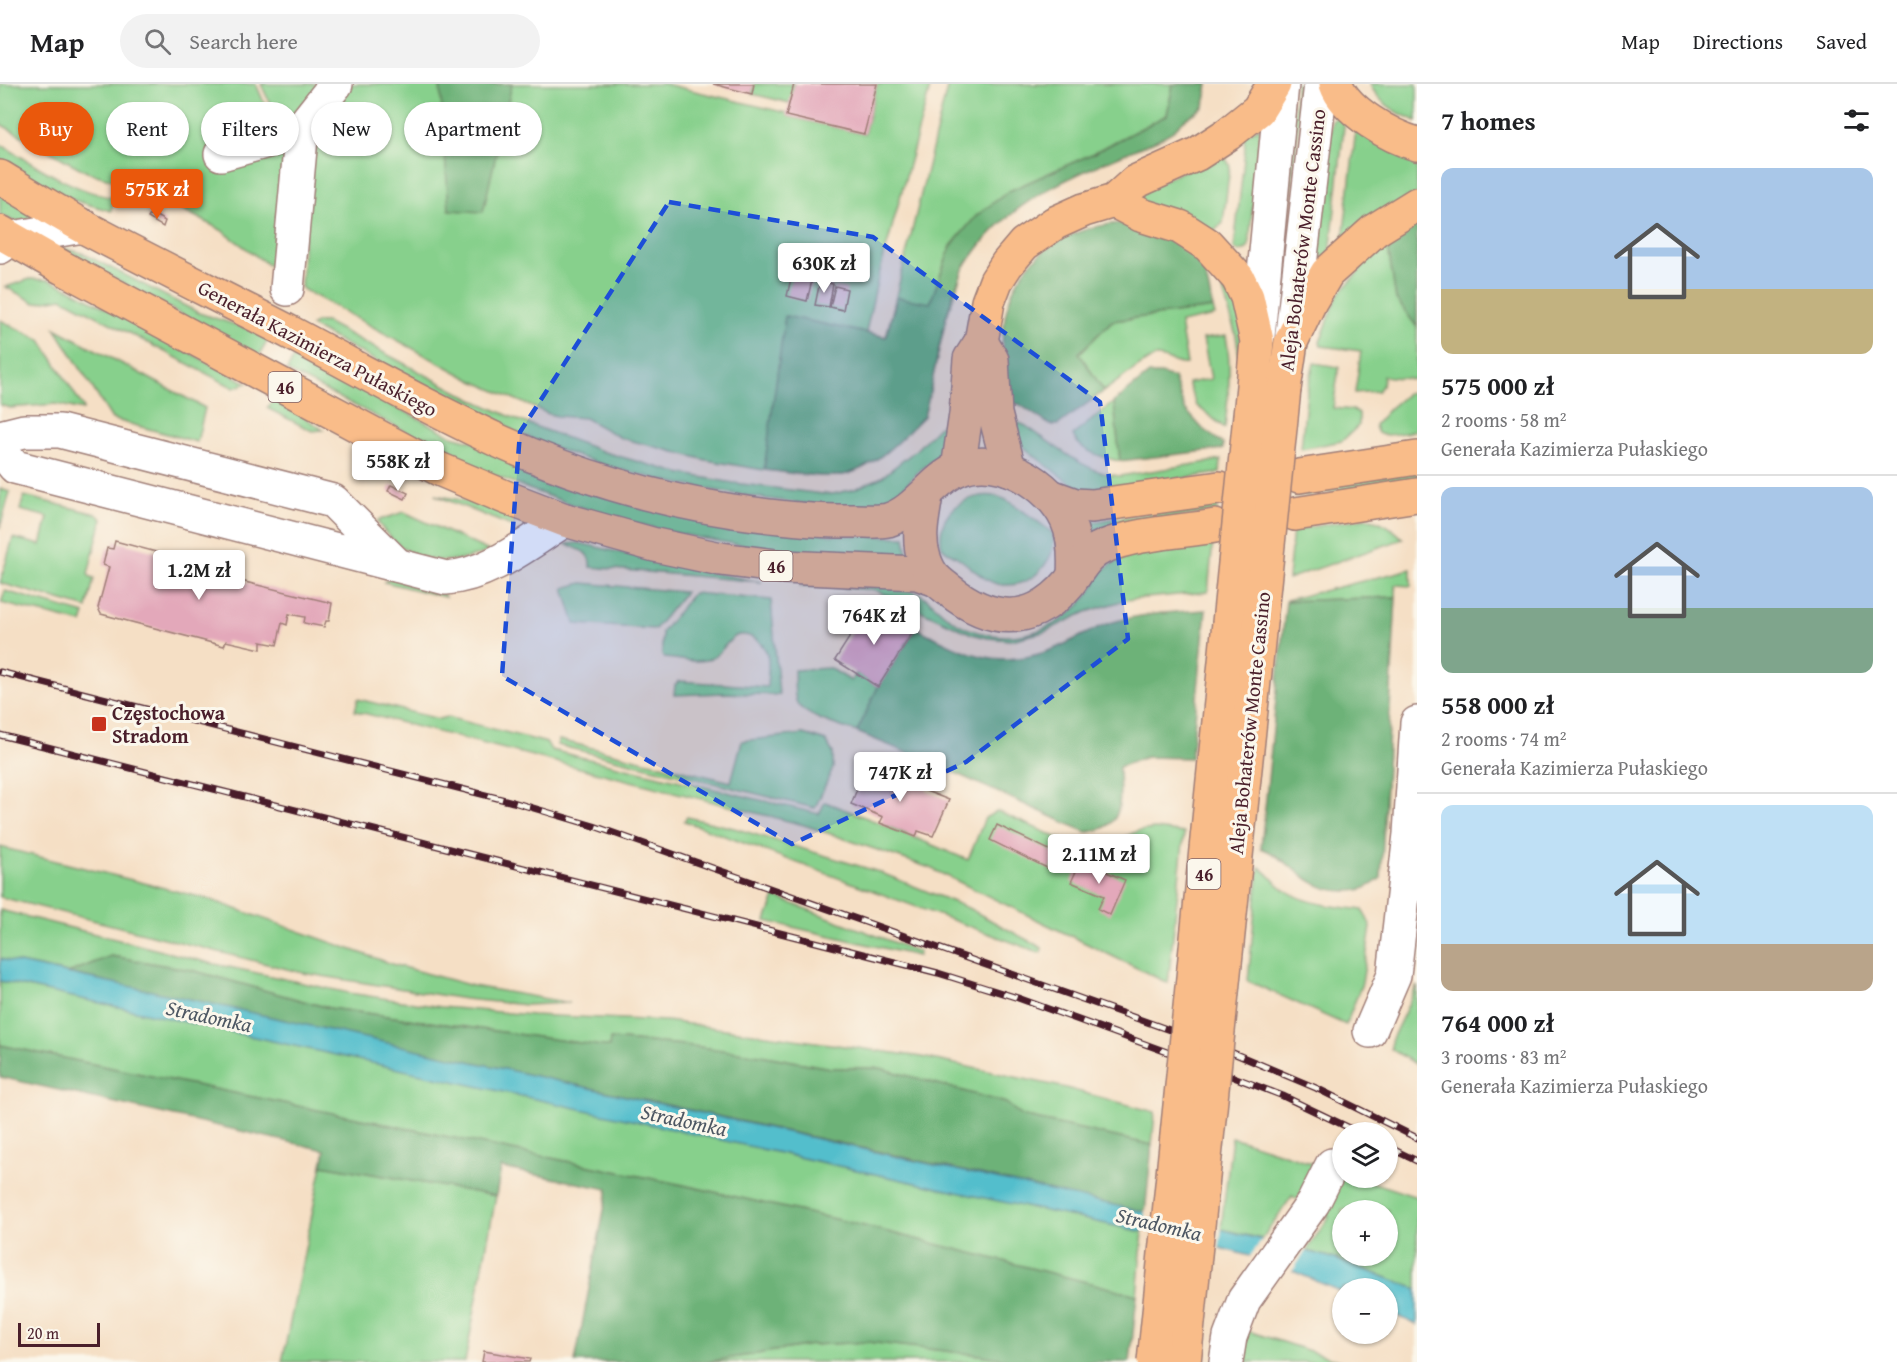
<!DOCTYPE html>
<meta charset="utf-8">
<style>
:root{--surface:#fff;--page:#f2f2f2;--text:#202124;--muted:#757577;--line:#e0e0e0;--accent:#ea580c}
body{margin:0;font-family:"Gentium Book Plus",serif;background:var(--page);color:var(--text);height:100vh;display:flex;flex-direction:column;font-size:22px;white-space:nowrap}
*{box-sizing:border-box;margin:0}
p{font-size:20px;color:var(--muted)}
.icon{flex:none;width:33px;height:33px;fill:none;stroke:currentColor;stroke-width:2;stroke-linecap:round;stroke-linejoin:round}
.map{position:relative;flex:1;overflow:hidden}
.panel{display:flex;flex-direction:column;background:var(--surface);width:480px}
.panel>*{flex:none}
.top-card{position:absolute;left:18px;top:18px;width:570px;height:54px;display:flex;gap:12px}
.controls{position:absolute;left:1332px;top:1038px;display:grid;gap:12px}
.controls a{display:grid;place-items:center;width:66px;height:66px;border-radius:50%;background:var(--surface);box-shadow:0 2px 4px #0004;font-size:30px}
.scale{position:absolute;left:18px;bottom:15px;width:82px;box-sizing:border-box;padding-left:6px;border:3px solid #4a1f2b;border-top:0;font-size:16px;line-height:21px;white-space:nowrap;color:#4a1f2b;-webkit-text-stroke:4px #fbf7ec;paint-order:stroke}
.price{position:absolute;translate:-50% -51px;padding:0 14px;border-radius:6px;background:#fff;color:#222;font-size:20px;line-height:39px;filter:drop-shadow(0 2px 3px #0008)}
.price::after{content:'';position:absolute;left:50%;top:36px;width:18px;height:14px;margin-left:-9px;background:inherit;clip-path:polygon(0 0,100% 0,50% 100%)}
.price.current{background:var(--accent);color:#fff}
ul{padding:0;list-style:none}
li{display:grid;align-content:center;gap:12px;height:318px;padding:0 24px}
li+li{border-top:2px solid var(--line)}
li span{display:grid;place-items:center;height:186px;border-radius:12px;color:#555}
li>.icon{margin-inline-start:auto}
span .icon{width:108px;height:108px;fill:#fffc;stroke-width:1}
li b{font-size:26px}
h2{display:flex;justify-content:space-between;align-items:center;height:72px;padding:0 24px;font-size:26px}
.tag{padding:0 21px;border-radius:27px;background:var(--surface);box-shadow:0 2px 4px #0004;font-size:21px;line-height:54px}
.tag.current{background:var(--accent);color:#fff}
header{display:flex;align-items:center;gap:36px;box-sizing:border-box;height:84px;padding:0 30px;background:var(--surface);border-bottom:2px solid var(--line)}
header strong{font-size:28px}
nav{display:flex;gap:33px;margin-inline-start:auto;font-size:21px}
.search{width:420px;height:54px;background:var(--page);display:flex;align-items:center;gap:15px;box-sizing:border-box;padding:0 21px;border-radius:33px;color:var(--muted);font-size:22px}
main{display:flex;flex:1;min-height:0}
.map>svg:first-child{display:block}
</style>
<header>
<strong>Map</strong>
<div class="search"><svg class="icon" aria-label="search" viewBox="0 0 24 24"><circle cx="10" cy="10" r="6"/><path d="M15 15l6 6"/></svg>Search here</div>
<nav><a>Map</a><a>Directions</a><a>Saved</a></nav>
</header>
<main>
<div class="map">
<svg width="1417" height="1278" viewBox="0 0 1417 1278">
<rect width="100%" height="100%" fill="#fbf7ec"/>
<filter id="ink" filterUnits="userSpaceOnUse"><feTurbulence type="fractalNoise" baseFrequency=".0167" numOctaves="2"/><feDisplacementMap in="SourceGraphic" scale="12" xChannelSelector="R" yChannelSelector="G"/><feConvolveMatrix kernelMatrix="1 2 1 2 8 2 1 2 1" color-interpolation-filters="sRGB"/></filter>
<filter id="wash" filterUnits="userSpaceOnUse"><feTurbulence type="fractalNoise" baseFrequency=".008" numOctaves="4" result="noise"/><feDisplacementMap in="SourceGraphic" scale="24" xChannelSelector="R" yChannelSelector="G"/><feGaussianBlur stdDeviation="1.35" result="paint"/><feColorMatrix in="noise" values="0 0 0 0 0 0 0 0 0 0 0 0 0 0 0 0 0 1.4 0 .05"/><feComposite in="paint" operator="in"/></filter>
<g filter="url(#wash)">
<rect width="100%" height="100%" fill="#f5dfc5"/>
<!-- green -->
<g fill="#87d08c" stroke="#68785c" stroke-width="1.5" fill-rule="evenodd">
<path d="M0,0H256L286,69L282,191L221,146L148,107L87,88L0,40Z"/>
<path d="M261,0H323L290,33L279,39Z"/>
<path d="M348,0H665L787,29V32L864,50L877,0H931L876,202L866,248L886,253L948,0H1173L1167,31L1094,68L1061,98L1023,119L988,150L963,185L946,235L924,332L886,368L865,382L848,390L834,392L764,386L706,376L621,354L585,334L557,332L549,330L473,297L304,206L301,203L307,84Z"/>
<path d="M754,0H794L790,19L752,10Z"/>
<path d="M1296,0H1303L1284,179L1281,181Z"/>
<path d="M1370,0H1417V37C1398,30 1378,19 1370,0Z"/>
<path d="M1341,32L1345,33L1330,170L1313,188L1332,36Z"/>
<path d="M1260,43L1249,161L1247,165L1239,168L1234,164L1245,66L1244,51Z"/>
<path d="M1356,45L1417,71V110L1343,156Z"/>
<path d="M0,60C35,81 73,107 114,114L111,127L73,116L0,75Z"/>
<path d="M1223,69L1230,82L1223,139L1211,150L1128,112Z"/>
<path d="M0,108L34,128L36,134L15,138L0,131Z"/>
<path d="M1386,150L1396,215L1417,243V296L1383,292L1382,302L1378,307L1355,309L1361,267L1321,262L1320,258L1338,211L1361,185L1353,176Z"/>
<path d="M62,164L82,169L199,229L252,246L269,254L259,272L63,167Z"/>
<path d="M30,195L49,196L70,205L247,299L234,304L62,214L35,219L6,203Z"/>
<path d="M1224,195L1241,229V283L1236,252L1222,203Z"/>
<path d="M1213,224L1215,232L1180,239L1187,280C1176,282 1167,272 1155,273C1147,275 1114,300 1104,307L1079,270L1112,237Z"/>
<path d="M0,236L41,256L83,323V326L56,320L10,324L0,321Z"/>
<path d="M317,238H326L469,314L518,336L604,368L678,389L733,399L823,410H833L855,405L882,393L916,366L938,343L947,338H952C951,343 952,351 950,356C945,369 928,379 918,388C908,399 895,414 880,420C862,427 798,419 776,416C696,405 618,390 542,359C462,326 387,282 311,242Z"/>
<path d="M55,244L205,324L197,358L112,335Z"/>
<path d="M1226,252C1232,283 1228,313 1225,344L1196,321L1188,299L1211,295L1203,255Z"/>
<path d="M295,270L452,352L830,451L905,453L908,472C886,473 862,470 840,470C712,465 586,433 469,380L287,287Z"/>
<path d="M1314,279L1339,283L1333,324L1353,326L1359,330V341L1342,357L1301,365L1307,307Z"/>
<path d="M1408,309H1417V346C1410,348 1386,353 1380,350C1376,349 1376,344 1375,341L1389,325Z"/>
<path d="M276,314L278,315L323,346L312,347L267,324Z"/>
<path d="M1114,318L1120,377C1104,374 1079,368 1073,351Z"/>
<path d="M1006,339H1019L1026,342C1053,360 1087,390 1120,392L1221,376L1220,389L1090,407C1071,402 1060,392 1045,380C1027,366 1017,360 1006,339Z"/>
<path d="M1417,387V395L1296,413L1297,407Z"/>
<path d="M0,405L10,408L0,444Z"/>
<path d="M435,411C452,415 513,422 514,443Z"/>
<path d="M24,412L96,430L102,435L88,490L91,494L94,495L87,524L0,499L13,454L41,461L48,433L20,426Z"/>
<path d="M981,412C989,411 997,412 1004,415C1010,417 1050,446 1052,449C1059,471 1037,496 1017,500C989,506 978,487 957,473C953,470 945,468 942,463C940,459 941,453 941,449C944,428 961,415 981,412Z"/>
<path d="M1217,419V427L1084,447L1085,439Z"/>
<path d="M404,428L489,467C445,486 404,478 377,437Z"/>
<path d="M1365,434C1381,436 1392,443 1403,455L1288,495L1293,446Z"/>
<path d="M1213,457L1208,508L1125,516L1086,528L1044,548L1011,556L988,554L972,550L875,506L801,502L806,499C819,501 833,502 847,503C868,503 894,499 915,508C929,513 939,527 951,535C970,549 998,555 1021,551C1049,547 1077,529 1092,505C1097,497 1099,489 1107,483C1131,465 1184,462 1213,457Z"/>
<path d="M579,459L692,485L762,498L590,483C592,467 577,465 565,460Z"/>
<path d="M1411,485V502L1396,501V513L1286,517V516Z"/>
<path d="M395,490L441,506L445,513L384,498Z"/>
<path d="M582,499L685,508L655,545L575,540L564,504Z"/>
<path d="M5,507L85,530L82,539L1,519Z"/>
<path d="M693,509L771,516L779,611L723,609L674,611L675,601L679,597L767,603C768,584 773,565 754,554C748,551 742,549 736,552C726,557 722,569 712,574C699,580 679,575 665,574L662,571V548Z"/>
<path d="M830,584L851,597L857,589L878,603L857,648C843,643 804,633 797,619C793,611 795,596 794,586Z"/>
<path d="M358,615L439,635L447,633L547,659L551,666L819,730L825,718L880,739L968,776L985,734L997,727L1083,765L1100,764L1138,747L1155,745L1184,749L1168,899L930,784L804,741L355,627Z"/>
<path d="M803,650L826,657L833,669V684L815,724L557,661L559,656L731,698L742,657Z"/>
<path d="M687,733L734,744L879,788L968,824L1042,864L1041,869L684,737Z"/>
<path d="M0,763L208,815L395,881L473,902L570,919L526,921L465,915L303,889L0,813Z"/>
<path d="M1259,783C1269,789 1272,796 1280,802C1302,821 1336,822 1363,826L1371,843L1362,899L1346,941L1248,897Z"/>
<path d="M775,813L919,868L918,872L766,837Z"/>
<path d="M0,826L210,879L349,909L441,923L532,931L667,937L922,973L1062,1003L1155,1028L1152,1061L1021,1032L1006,1019L880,984H830L760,971L684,961L611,955L609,963L329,924L191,886L111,872L68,889L0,875Z"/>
<path d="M0,897L1143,1148L1137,1211L848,1138L683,1101L0,961Z"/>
<path d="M1417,902V981L1391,965V957Z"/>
<path d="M1232,1053L1318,1081L1297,1115L1292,1112L1262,1155L1221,1145Z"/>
<path d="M322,1081L496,1112L465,1278H282Z"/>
<path d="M1342,1094H1359L1417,1113V1205L1334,1174L1306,1167L1329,1133L1320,1127ZM1342,1126H1388V1172H1342Z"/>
<path d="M1248,1247L1344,1278H1245V1257Z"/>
<path d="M868,1258L980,1271L1023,1278H707L811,1261Z"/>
</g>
<!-- forest -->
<g fill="#6db278" stroke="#5c6852" stroke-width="1.5">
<path d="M440,0H512L483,128L449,126Z"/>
<path d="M1173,0H1208L1204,23L1184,36L1172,48L1157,56C1091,85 1020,107 976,167C972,173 966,179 963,186C941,232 937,284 924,332C900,356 869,391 833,392C810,393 787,388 764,386L785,232L886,253L897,213L930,219L951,162L976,132L1009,107L1094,69L1167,31Z"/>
<path d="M1417,132V243L1396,215L1386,150Z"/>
<path d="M1121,139L1133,140L1201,170L1213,224L1112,237L1079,269L1104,307L1058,341H1050L1019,320H1003C1003,291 1000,261 1005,233C1016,173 1064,144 1121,139Z"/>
<path d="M1149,290H1161L1174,294L1185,325L1202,344L1223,360V365L1120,377L1114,318Z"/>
<path d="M1396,513L1381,794C1370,803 1362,807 1347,807C1305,807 1295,777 1261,764L1286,517Z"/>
<path d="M1206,526L1191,674L1146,673L1119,683C1119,713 1128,745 1086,748L946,685L857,648L878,603L916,544C964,568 996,587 1051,566C1072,558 1090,546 1110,539C1141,529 1175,528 1206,526Z"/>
<path d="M111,872L191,886L329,924L609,963L610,955L684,961L760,971L830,984H880L1006,1019L1022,1032L1152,1061L1145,1129L885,1069L68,889Z"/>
<path d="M0,961L683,1101L848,1138L1126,1208L1137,1211L1130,1278H1023L980,1271L868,1258L811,1261L707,1278H575L608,1105L501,1084L496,1112L322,1081L325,1066L0,993Z"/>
</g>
<!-- water -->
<path fill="#52becc" stroke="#4e6e7c" stroke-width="1.5" d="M0,875L204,918L1221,1145L1333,1174L1417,1205V1241L1388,1227V1204H1342V1208L1272,1178L1220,1164L970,1111L0,897Z"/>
<!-- pier -->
<g fill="#f5dfc5">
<path d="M1145,1126L1222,1142L1219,1167L1143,1151Z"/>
<path d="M1264,1153L1308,1164L1291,1189L1248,1175Z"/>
</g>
<g id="blocks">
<!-- building -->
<g fill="#e3a8ba">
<path d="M713,0H754L752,10Z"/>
<path d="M794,0H877L864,50L786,32Z"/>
<path d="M151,129L165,137L163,143L148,134Z"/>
<path d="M792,190L812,196L807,217L787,212Z"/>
<path d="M820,197L833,200L829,223L815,221Z"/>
<path d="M835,202L847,205L843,226L830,223Z"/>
<path d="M391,401L408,409L405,415L388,407Z"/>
<path d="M115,457L164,470L162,478L332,519L329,537H326L324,543L304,539L305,533L289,530L287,541L282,539L277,561L261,558V565L226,557L224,562L101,530L98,524L109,483L103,481L107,464L113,465Z"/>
<path d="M870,521L913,548L878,603L835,576Z"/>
<path d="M866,683L914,702L917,695L929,701L926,707L949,716L933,752L918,747L916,753L880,739L883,733L851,720Z"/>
<path d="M997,741L1058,770L1051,786L990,756Z"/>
<path d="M1081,777L1125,796L1110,831L1098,825L1104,812L1071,798Z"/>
<path d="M484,1267L530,1275L529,1278H482Z"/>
</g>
</g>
</g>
<g filter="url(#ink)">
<use href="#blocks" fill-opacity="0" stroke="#a07f78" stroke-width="1.5"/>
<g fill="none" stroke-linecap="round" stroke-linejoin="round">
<!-- minor casing -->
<g stroke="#a07f78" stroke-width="36">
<g id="minor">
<path d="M221,70L282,53L302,43L336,0"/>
<path d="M0,163L12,154L83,142"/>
<path d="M287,205L302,43"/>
<path d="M1292,250L1321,0"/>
<path d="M1258,252L1282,0"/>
<path d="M0,353L24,347H60L333,417L397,481"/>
<path d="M0,365L15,383L446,494C490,491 529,458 565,436"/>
<path d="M1370,947L1394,891L1410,750L1417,639"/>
<path d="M1226,1278L1230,1253L1244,1216L1313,1119L1332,1081"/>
</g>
</g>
<!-- major casing -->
<g stroke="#a07f78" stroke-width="36">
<g id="major">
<path d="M1336,0C1345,27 1391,53 1417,60"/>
<path d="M0,93C28,110 57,128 86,144C154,180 223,214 291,249C361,286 429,325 501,358C574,391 654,415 733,427C774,433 816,438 857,437C867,437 879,438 888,436C917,427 931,397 958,385C998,368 1050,399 1067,436C1075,453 1075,473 1074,491"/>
<path d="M1114,117L1141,131L1180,143L1208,161L1238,194L1247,213L1257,257L1253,302"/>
<path d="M0,148L63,184L439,385L505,413L565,436L655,461L721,475L784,483L917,489L934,495"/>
<path d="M981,258L992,276L995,330L1009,385"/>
<path d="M1284,305L1291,258L1311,216L1327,189L1375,146L1417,120"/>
<path d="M958,385L966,330L970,275L981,258L988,218L996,197L1007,180L1024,160L1055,139L1084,126L1114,117L1135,98L1197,70L1228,50L1258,26L1274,0"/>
<path d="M1299,392L1417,374"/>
<path d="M926,411C923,432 917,454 924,474C930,492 935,495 949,506C974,526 1005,540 1037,525C1049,519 1060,510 1069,499C1079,486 1086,470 1103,463C1137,449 1178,448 1215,442"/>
<path d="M1053,413L1075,421L1092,422L1219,404"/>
<path d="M1295,430L1417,411"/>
</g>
</g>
<!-- minor -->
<use href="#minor" stroke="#fff" stroke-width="33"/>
<!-- major -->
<use href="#major" stroke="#f9bc89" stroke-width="33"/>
<!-- rail casing -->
<g stroke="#4a1f2b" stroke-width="7">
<g id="rail">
<path d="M0,588L513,718L594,742L1226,966L1316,1004L1417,1054"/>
<path d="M0,651L938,889L1018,914L1200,980L1283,1012L1358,1048"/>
<path d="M1388,1063L1417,1077"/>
</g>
</g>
<!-- rail -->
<use href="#rail" stroke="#fbf7ec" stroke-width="4.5" stroke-dasharray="14" stroke-linecap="butt"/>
<!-- major-bridge casing -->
<g stroke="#a07f78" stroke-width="36" stroke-linecap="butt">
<g id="major-bridge">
<path d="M1154,1278L1253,302"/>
<path d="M1184,1278L1284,305"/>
</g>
</g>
<!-- major-bridge -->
<use href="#major-bridge" stroke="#f9bc89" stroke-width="33"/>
</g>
</g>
<!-- marked area -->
<path fill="#1d4ed8" fill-opacity="0.2" stroke="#1d4ed8" stroke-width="4.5" stroke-dasharray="12 8" stroke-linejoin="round" d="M669,118L873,153L1100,318L1128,555L966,678L792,760L502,592L520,348Z"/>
<!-- markers -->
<rect fill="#c8321e" stroke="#fbf7ec" stroke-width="2" x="91" y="632" width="16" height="16" rx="3"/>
<g text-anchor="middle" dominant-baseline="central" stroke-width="6" stroke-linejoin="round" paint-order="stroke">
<!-- shield labels -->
<g fill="#fbf7ec" stroke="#7f6065" stroke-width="1.5">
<rect x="268.5" y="288" width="33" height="30" rx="4.5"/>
<rect x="759.5" y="467" width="33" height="30" rx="4.5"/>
<rect x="1187.5" y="775" width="33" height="30" rx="4.5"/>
</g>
<g font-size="18" font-weight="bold" fill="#4a1f2b">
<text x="285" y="303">46</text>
<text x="776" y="482">46</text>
<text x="1204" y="790">46</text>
</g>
<!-- street labels -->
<g font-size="20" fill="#4a1f2b" stroke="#fbf7ec">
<text transform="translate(1302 156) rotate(-83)">Aleja Bohaterów Monte Cassino</text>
<text transform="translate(318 264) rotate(28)">Generała Kazimierza Pułaskiego</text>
<text transform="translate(1249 639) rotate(-84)">Aleja Bohaterów Monte Cassino</text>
</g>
<!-- poi labels -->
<g font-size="20" font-weight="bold" fill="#4a1f2b" stroke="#fbf7ec" text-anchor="start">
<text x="112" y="628">Częstochowa<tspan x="112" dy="23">Stradom</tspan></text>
</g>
<!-- water labels -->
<g font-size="21" font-style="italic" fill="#4d5763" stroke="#fbf7ec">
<text transform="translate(209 932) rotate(12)">Stradomka</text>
<text transform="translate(684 1036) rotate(12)">Stradomka</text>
<text transform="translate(1159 1140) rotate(13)">Stradomka</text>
</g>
</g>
</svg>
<div class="controls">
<a><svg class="icon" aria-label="layers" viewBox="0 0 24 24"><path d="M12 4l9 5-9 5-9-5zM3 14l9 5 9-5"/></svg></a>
<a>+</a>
<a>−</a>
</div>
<div class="scale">20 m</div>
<b class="price current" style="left:157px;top:136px">575K zł</b>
<b class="price" style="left:824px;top:210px">630K zł</b>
<b class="price" style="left:398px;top:408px">558K zł</b>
<b class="price" style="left:199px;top:517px">1.2M zł</b>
<b class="price" style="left:874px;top:562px">764K zł</b>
<b class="price" style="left:900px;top:719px">747K zł</b>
<b class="price" style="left:1099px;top:801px">2.11M zł</b>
<div class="top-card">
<a class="tag current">Buy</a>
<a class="tag">Rent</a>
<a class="tag">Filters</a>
<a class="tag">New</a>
<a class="tag">Apartment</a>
</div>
</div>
<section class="panel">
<h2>7 homes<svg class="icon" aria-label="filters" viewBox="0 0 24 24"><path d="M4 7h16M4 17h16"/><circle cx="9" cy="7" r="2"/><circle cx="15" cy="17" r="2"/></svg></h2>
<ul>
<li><span style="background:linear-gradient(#a9c7e8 65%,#c2b280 0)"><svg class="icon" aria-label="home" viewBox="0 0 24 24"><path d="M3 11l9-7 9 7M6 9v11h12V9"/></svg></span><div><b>575 000 zł</b><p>2 rooms · 58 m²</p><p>Generała Kazimierza Pułaskiego</p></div></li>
<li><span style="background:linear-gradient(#a9c7e8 65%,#7fa58c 0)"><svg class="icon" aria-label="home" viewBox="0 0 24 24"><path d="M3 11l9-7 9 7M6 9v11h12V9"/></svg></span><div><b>558 000 zł</b><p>2 rooms · 74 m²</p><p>Generała Kazimierza Pułaskiego</p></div></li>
<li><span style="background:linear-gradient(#bfe0f5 75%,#b9a48a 0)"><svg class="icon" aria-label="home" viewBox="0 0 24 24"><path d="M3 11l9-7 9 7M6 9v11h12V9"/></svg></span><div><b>764 000 zł</b><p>3 rooms · 83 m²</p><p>Generała Kazimierza Pułaskiego</p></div></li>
</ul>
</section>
</main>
